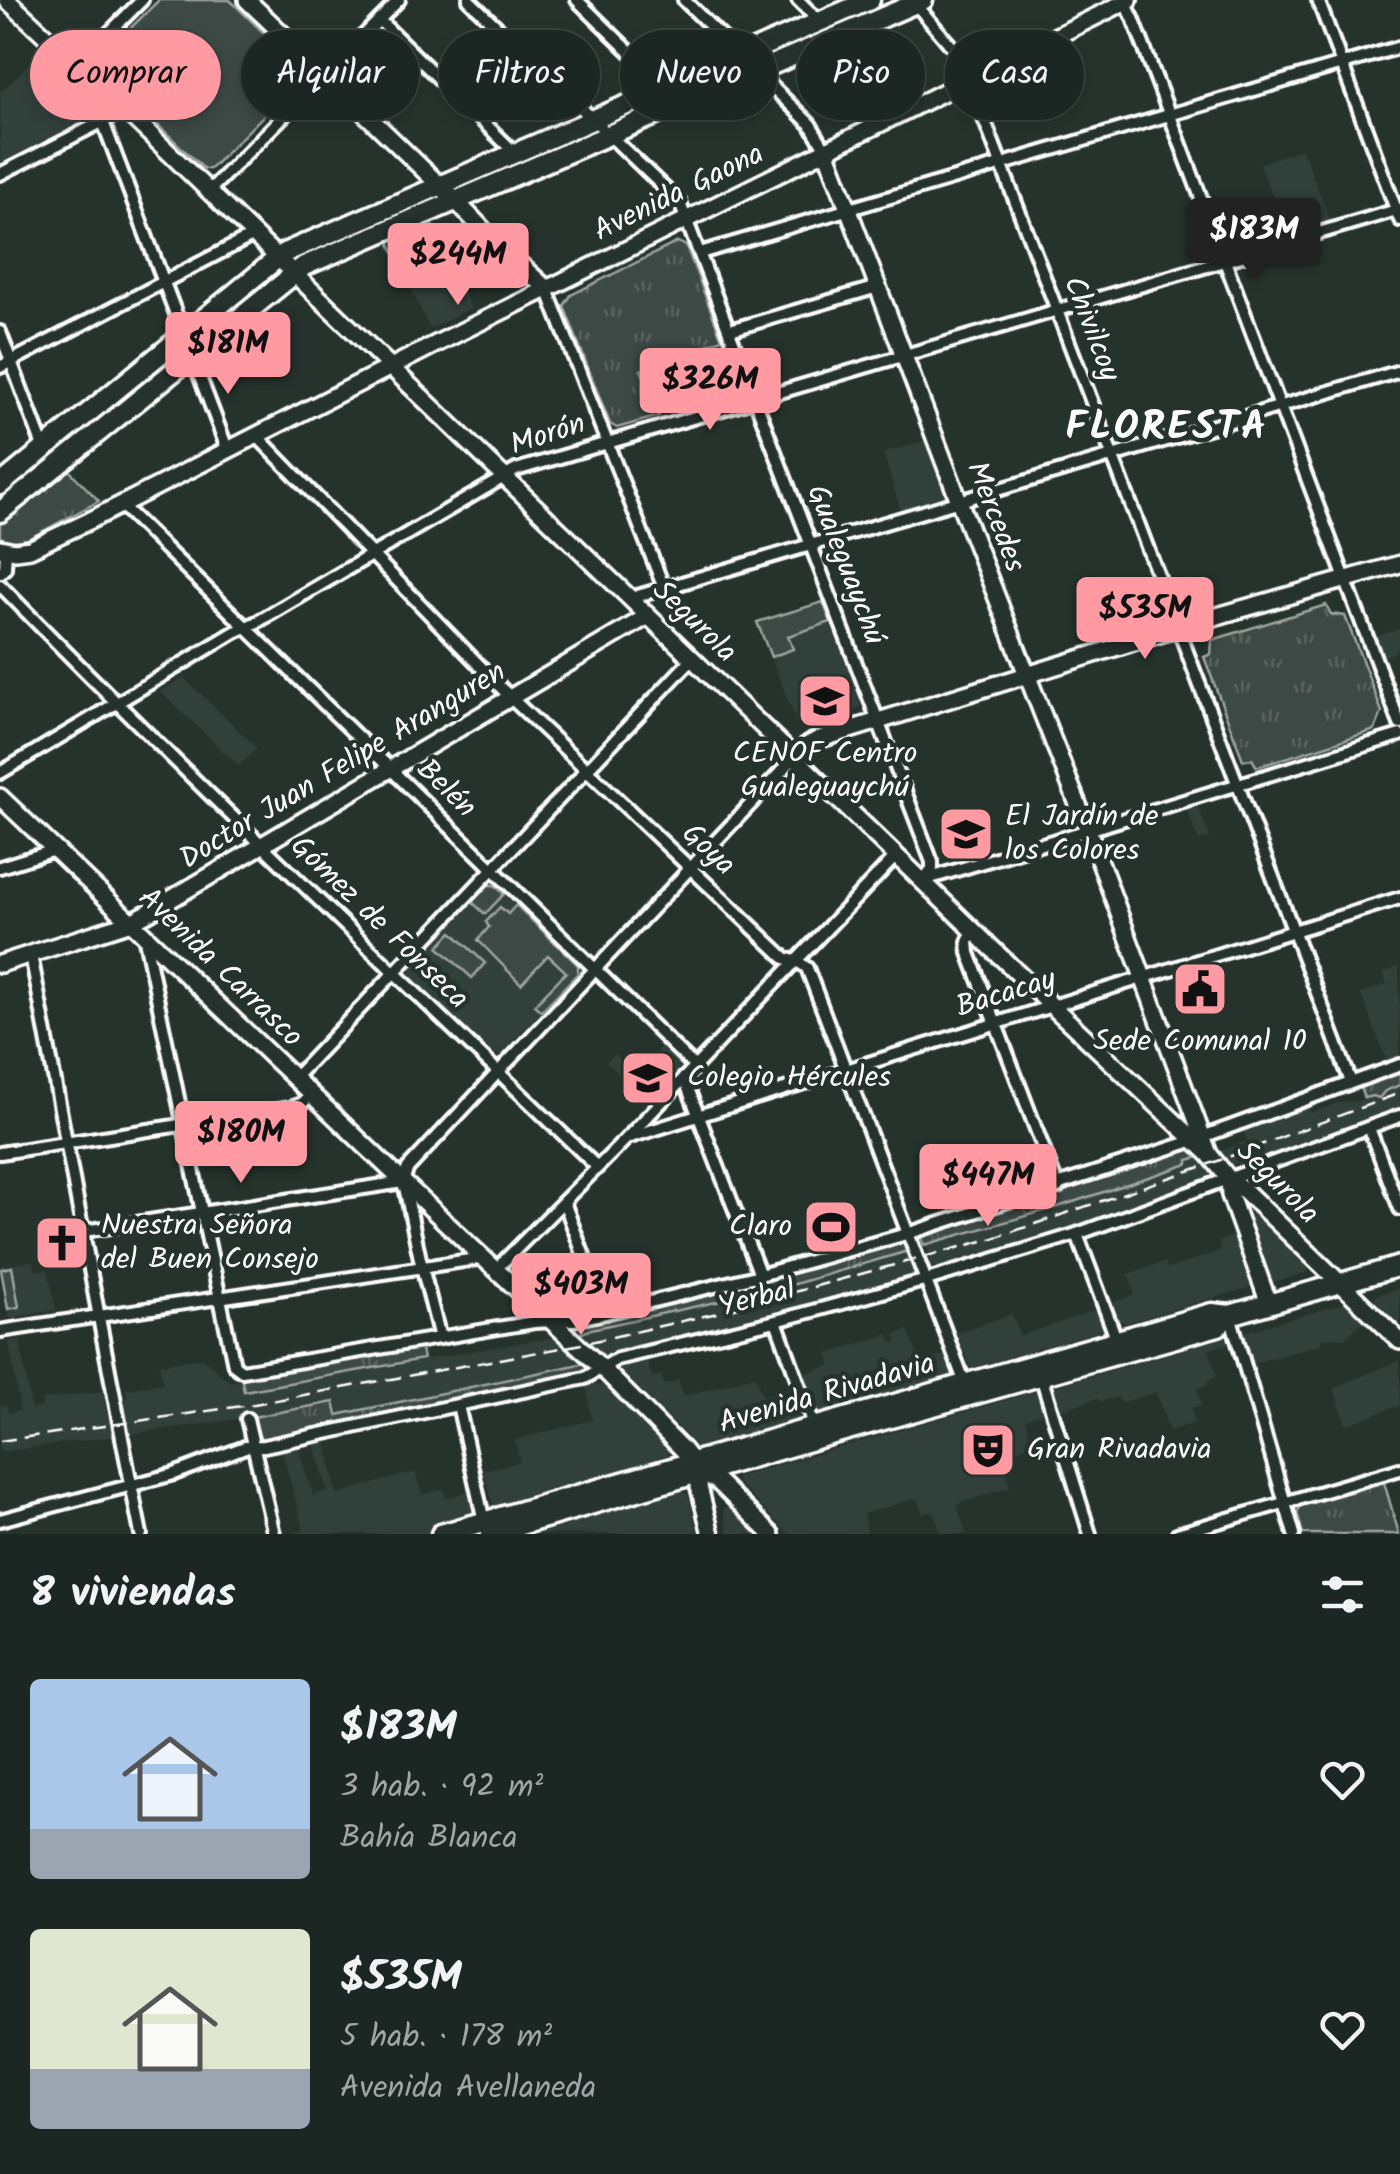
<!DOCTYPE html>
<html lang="es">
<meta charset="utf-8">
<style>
:root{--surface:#1c2622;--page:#29322f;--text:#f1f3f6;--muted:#a0a5a5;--line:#3a4340;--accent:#ff9aa2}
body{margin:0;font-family:Kalam,sans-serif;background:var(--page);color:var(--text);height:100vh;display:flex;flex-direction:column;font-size:38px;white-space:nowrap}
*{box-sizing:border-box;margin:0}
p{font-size:32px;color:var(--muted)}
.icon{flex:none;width:55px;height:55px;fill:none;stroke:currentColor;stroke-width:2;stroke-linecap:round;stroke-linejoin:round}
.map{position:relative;height:1534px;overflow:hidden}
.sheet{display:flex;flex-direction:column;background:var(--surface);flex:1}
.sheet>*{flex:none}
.guide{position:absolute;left:30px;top:30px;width:1340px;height:90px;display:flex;gap:20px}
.price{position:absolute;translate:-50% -85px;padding:0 22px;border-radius:10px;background:var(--accent);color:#111;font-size:32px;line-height:65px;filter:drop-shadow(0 2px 5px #0008)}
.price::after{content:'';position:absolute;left:50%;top:60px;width:30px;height:22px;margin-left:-15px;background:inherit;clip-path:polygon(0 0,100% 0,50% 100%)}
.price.active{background:#222;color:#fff}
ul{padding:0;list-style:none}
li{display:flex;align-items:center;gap:30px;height:250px;padding:0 30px}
li span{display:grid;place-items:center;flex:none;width:280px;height:200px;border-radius:10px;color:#555}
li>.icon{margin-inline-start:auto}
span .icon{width:120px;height:120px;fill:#fffc;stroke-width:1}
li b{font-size:42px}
h2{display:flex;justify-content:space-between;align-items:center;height:120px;padding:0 30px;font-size:42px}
.pill{padding:0 35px;border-radius:45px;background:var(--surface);box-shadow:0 5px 15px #0003,0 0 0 2px var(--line);font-size:35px;line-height:90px}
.pill.active{background:var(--accent);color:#111}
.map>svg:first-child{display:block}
</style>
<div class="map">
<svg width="1400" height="1534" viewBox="0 0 1400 1534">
<defs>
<pattern id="park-tufts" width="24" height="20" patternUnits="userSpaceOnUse" patternTransform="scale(2.5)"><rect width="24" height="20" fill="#3e4944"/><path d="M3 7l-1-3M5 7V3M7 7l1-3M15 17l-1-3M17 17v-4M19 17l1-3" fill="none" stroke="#5b6460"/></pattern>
</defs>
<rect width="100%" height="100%" fill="#26332d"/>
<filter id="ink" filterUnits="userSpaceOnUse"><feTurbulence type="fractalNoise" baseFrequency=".01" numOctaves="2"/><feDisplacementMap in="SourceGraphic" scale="20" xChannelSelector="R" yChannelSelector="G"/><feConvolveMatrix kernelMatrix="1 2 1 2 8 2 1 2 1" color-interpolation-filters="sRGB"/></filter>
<g filter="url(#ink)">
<!-- built -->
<g fill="#333f3a">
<path d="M42,50L79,86L89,111L86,119L0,163V93Z"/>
<path d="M1302,148L1330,220L1286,233L1260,164Z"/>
<path d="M430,221L471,308L430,329L388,239Z"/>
<path d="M722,339L741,387L739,394L659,416L640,370Z"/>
<path d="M928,440L946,489L943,496L900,509L883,453Z"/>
<path d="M823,602L861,705L858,708L798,726L757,622Z"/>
<path d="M1400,629V648L1394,650L1395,653L1384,656L1377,636Z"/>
<path d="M184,678L257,748L239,766L160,691Z"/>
<path d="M1198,807L1210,837L1199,841L1187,810Z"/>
<path d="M963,811L979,853L969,857L953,814Z"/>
<path d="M488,885H495L578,965V973L500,1054H493L410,975V967Z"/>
<path d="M1399,967L1400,1056L1387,1061L1361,994L1387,984L1383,973Z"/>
<path d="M661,1046L679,1064V1071L649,1103L606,1062L615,1054L635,1073Z"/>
<path d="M1400,1085V1111L1243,1167L1237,1163L1211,1172L1215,1179L1066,1233L938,1270L935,1266L916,1272L915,1276L776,1316L603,1356L597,1350L571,1355L581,1365L336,1415L333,1402L253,1417L0,1452V1406L7,1405L8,1413L20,1410L9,1341L20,1340L31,1409L42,1407L41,1400L103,1391L108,1420L127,1417L123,1400L128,1399L126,1389L163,1383L159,1364L202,1358L230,1382L242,1380L245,1391L543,1339L557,1338L565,1345L586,1341L580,1334L591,1329L767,1291L908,1251L912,1259L929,1254L924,1245L1058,1207L1188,1164L1187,1160L1201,1158L1247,1141L1242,1127L1307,1104L1311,1113L1337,1103L1351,1101L1352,1103L1370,1096H1379L1385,1091Z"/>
<path d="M1252,1212L1308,1268V1272L1274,1282L1270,1280L1245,1217Z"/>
<path d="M1234,1235L1251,1280L1248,1288L1126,1323L1119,1320L1112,1303L1135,1295L1128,1274L1165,1262L1168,1269L1206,1256L1221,1250L1218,1241Z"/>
<path d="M31,1261L34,1263L36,1271L48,1269L56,1310L10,1318L1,1266Z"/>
<path d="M1400,1288V1324L1374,1299L1376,1295Z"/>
<path d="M1345,1303L1363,1321L1346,1338L1330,1337L1321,1339V1344L1250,1364L1243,1336L1245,1332Z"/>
<path d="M1096,1310L1101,1324L1099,1331L971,1368L956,1333L1012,1314L1020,1336Z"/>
<path d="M908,1330L920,1362L948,1354L956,1375L955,1381L815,1418L801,1375L831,1365L828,1354L888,1334L892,1343L898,1341L895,1334Z"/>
<path d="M1225,1338L1229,1344L1209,1349L1217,1377L1207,1380L1208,1385L1197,1388L1202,1405L1191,1408L1195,1423L1169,1431L1156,1392L1120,1403L1118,1397L1099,1402L1097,1398L1060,1410L1054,1389L1056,1386Z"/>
<path d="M646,1358L652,1377L661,1375L664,1385L678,1380L684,1396L755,1376L763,1396L790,1387L799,1414L797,1420L698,1447L618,1368L619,1365Z"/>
<path d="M1400,1360V1405L1346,1425L1334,1388Z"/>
<path d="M594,1384L605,1385L672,1451L666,1456L494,1507L483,1470L520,1462L515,1440L592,1420L586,1386Z"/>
<path d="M1033,1392L1039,1396L1043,1413L1025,1419L1033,1444L1012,1451L1015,1462L1004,1466L1010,1487L957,1504L966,1534H941L934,1511L923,1514L917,1498L863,1514L868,1534H789L736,1481L737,1477Z"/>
<path d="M326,1441L337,1494L415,1472L422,1495L443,1489L446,1498L471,1491L477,1517L436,1534H292L304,1530L282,1451L298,1447L313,1496L328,1491L314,1444Z"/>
<path d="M681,1491L688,1495L698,1534H538Z"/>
<path d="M729,1506L758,1534H729L723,1509Z"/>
</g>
<!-- green -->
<g fill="#3e4944" stroke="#9ea4a2" stroke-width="2.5">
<path d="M159,0H230L302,70V77L210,169H204L97,67V61Z"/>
<path d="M430,221L445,254L412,270L406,255L411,252L409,247L394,253L388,239Z"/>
<path d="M823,602L831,622L788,636L793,649L771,657L757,622Z"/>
<path d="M516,905L578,965V973L541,1011L534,1005L566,972L548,955L521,984L478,940L489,927L486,922L500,907L508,914Z"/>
<path d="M452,932L485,963L472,978L438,947Z"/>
<path d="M12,1267L19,1307L8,1309L1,1269Z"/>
</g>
<!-- park -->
<g fill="url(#park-tufts)" stroke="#9ea4a2" stroke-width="2.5">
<path d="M678,242L686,246L722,339L641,370L659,416L617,428L610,424L564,306L571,295Z"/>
<path d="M65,466L99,501L28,539L12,542L0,538V518Z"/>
<path d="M1326,605L1331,614L1345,616L1382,712L1375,730L1257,767L1252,759L1243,760L1204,657L1211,654L1212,640Z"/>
<path d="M488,885H495L504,894L485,914L472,902Z"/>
<path d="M1400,1068V1085L1385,1091L1379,1098L1373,1096L1364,1098L1359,1085Z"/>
<path d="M1184,1148H1189L1199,1157L1188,1160V1164L1058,1207L924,1245L920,1235Z"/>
<path d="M901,1241H906L908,1251L781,1288L591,1329L578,1335L568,1327L571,1324Z"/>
<path d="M420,1345L423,1359L244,1391L241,1376Z"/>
<path d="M585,1363L587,1371L581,1375L263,1440L258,1435L253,1417L334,1402L337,1415Z"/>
<path d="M1384,1482L1399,1534H1303L1297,1513L1301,1505Z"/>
</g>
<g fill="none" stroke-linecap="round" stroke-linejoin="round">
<!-- street casing -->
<g stroke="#fff" stroke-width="18">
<g id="street">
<path d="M469,0L680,203L932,862V869L923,880"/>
<path d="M577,0L667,88"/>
<path d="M684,0L810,124L826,150"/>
<path d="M798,0L820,22"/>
<path d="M1124,0L1133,18L1400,724"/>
<path d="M1318,0L1400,220"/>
<path d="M913,1L965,62L976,98L1351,1082"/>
<path d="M379,20L514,152"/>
<path d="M76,66L142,0"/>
<path d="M103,122L228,451"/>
<path d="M0,174L125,110"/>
<path d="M208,192L399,0"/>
<path d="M700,253L1400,47"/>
<path d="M547,289L664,588"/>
<path d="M730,330L878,287"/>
<path d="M0,332L44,449"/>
<path d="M0,367L254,235"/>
<path d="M257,436L511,698L785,958L800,963L807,968L966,1386"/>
<path d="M121,505L694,1066"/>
<path d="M0,573L5,568L6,550"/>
<path d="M0,585C194,784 397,974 597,1167"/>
<path d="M631,598L1400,371"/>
<path d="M0,773L235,632L257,622L516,470L1400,209"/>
<path d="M0,867L55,850"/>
<path d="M924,880L1400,735"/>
<path d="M973,931L968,942L969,953L1058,1187"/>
<path d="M144,935L222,1308L234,1365L242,1371L534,1322L573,1320L605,1313L760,1275L910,1233L1183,1144L1400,1065"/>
<path d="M31,955C68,1148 102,1341 141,1534"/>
<path d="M294,1078L692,659"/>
<path d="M684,1078L760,1275"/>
<path d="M1369,1128L1400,1209"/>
<path d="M627,1138L1400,898"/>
<path d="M0,1153L290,1108L301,1104L312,1095"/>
<path d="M564,1202L605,1313"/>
<path d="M84,1231L403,1182"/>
<path d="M1077,1234L1117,1341"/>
<path d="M496,1269L627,1138L897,855"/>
<path d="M1230,1315L1294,1534"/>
<path d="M776,1321L815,1428"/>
<path d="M0,1331L483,1258"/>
<path d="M440,1338L420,1259L405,1187V1175L408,1168L795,757"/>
<path d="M1040,1373L1090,1534"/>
<path d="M458,1405L485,1526"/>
<path d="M247,1419L274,1534"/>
<path d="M0,1520L174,1474L245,1447L264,1446L585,1378L617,1359L776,1321L927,1280L1077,1234L1400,1116"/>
<path d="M1177,1534L1400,1469"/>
</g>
</g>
<!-- secondary casing -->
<g stroke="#fff" stroke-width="22">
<g id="secondary">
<path d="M7,0L125,110L1034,989L1209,1154L1229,1179L1243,1189L1400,1341"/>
<path d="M247,0L455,200L494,241L547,289"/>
<path d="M826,150L959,501L1088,830L1209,1154"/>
<path d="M0,548L15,551L30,549L89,521L434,345L1129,0"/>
<path d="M795,757L806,746L817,740L1224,614L1400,564"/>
<path d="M0,797L464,1240L602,1368L683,1450L701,1473L717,1481L771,1534"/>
<path d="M0,964L131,922L151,911L648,616"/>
<path d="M1229,1179L1230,1195L1269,1304"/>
<path d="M701,1473L699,1487L711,1534"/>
</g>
</g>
<!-- primary casing -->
<g stroke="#fff" stroke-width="25">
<g id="primary">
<path d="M0,485L284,253L870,0"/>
<path d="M0,512L304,266L923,0"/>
<path d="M441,1534L1212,1313L1230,1315L1400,1266"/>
<path d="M490,1534L819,1438L1218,1326L1230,1315"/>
</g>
</g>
<!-- street -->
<use href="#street" stroke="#26332d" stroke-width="10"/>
<!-- secondary -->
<use href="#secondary" stroke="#26332d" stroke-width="15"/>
<!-- primary -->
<use href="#primary" stroke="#26332d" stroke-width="18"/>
<!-- rail -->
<path stroke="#fff" stroke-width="2.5" stroke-dasharray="15 8" stroke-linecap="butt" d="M0,1441L249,1405L577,1345L713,1314L994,1238L1215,1162L1400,1093"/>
</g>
</g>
<!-- icons -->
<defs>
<g id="school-square" transform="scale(2.875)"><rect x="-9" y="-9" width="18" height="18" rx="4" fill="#ff9aa2" stroke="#26332d"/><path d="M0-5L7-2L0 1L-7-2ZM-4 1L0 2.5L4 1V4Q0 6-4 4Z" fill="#111"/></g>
<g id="civic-square" transform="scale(2.875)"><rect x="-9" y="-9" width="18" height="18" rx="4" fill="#ff9aa2" stroke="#26332d"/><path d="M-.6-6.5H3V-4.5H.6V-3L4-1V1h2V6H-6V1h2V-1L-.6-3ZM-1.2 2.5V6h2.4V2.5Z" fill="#111"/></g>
<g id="stadium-square" transform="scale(2.875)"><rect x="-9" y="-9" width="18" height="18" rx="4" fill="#ff9aa2" stroke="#26332d"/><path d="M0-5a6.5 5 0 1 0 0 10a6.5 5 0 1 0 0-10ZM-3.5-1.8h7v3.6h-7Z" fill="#111"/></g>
<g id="church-square" transform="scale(2.875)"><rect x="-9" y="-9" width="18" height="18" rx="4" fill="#ff9aa2" stroke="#26332d"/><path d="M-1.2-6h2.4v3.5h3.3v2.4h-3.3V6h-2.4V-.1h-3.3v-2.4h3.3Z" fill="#111"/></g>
<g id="theatre-square" transform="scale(2.875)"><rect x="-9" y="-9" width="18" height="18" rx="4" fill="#ff9aa2" stroke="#26332d"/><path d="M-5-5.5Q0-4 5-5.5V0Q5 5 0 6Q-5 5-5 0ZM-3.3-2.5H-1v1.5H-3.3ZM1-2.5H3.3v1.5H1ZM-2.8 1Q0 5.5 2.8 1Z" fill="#111"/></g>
</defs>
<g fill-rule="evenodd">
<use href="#school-square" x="825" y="701"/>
<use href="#school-square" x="966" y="834"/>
<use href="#civic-square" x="1200" y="989"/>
<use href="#school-square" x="648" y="1078"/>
<use href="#stadium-square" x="831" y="1227"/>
<use href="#church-square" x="62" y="1243"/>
<use href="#theatre-square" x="988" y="1450"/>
</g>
<g text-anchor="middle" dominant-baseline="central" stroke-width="9" stroke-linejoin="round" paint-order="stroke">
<!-- street labels -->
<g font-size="30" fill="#fff" stroke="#26332d">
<text transform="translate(679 193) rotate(-26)">Avenida Gaona</text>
<text transform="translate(1091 329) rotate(69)">Chivilcoy</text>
<text transform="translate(548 435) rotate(-18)">Morón</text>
<text transform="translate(995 517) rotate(69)">Mercedes</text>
<text transform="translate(845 565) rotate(69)">Gualeguaychú</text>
<text transform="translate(694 622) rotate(44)">Segurola</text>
<text transform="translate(343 766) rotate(-31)">Doctor Juan Felipe Aranguren</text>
<text transform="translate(446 789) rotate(44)">Belén</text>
<text transform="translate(708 850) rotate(43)">Goya</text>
<text transform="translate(379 923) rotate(44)">Gómez de Fonseca</text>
<text transform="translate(220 968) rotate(44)">Avenida Carrasco</text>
<text transform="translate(1006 994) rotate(-17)">Bacacay</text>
<text transform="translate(1277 1183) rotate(45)">Segurola</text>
<text transform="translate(757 1299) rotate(-14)">Yerbal</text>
<text transform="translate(827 1394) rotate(-16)">Avenida Rivadavia</text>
</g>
<!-- poi labels -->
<g font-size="30" fill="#fff" stroke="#26332d" text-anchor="start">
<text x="825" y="754" text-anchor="middle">CENOF Centro<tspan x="825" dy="34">Gualeguaychú</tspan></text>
<text x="1005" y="817">El Jardín de<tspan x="1005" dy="34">los Colores</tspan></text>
<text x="1200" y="1042" text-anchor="middle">Sede Comunal 10</text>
<text x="687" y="1078">Colegio Hércules</text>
<text x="101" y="1226">Nuestra Señora<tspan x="101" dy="34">del Buen Consejo</tspan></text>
<text x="792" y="1227" text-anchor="end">Claro</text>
<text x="1027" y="1450">Gran Rivadavia</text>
</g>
<!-- district labels -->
<g font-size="40" font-weight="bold" letter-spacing="2.5" fill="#fff" stroke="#26332d">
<text x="1167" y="428">FLORESTA</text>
</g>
</g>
</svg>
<b class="price active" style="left:1254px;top:283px">$183M</b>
<b class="price" style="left:458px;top:308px">$244M</b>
<b class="price" style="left:228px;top:397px">$181M</b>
<b class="price" style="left:710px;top:433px">$326M</b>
<b class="price" style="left:1145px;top:662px">$535M</b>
<b class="price" style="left:241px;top:1186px">$180M</b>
<b class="price" style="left:988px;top:1229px">$447M</b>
<b class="price" style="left:581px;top:1338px">$403M</b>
<div class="guide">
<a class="pill active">Comprar</a>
<a class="pill">Alquilar</a>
<a class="pill">Filtros</a>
<a class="pill">Nuevo</a>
<a class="pill">Piso</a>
<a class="pill">Casa</a>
</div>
</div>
<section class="sheet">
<h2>8 viviendas<svg class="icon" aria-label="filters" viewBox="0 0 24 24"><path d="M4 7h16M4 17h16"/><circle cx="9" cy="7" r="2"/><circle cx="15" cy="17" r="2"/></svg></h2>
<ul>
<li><span style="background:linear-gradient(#a9c7e8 75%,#9aa5b1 0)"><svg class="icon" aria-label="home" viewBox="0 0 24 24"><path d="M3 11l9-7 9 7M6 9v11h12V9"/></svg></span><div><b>$183M</b><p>3 hab. · 92 m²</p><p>Bahía Blanca</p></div><svg class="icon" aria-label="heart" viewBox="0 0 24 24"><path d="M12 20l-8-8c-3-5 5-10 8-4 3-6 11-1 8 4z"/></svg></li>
<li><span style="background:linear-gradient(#dfe7d0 70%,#9aa5b1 0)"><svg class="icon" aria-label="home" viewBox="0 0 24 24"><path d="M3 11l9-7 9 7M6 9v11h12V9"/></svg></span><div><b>$535M</b><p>5 hab. · 178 m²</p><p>Avenida Avellaneda</p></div><svg class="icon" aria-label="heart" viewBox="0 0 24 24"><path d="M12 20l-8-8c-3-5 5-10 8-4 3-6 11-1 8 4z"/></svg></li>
</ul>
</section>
